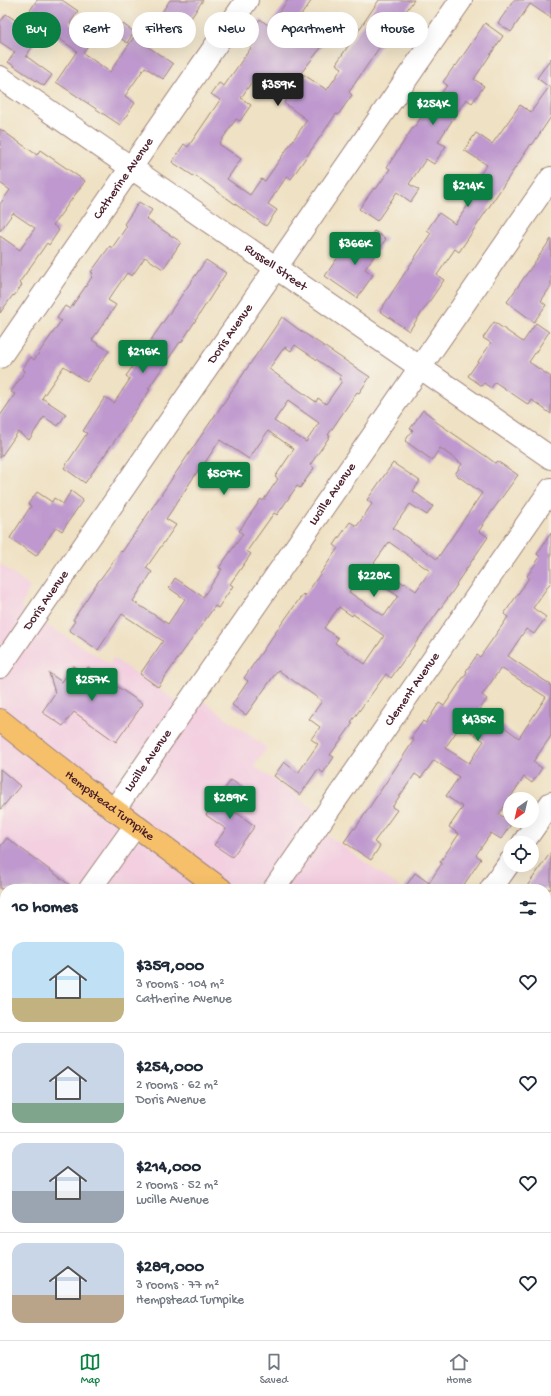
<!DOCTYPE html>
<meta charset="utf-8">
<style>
:root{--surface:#fff;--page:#f6f6f7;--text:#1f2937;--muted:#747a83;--line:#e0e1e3;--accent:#0b8043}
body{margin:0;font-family:"Gochi Hand",sans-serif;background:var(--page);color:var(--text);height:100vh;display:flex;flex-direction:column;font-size:15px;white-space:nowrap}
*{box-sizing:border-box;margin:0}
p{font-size:13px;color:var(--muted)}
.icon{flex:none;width:22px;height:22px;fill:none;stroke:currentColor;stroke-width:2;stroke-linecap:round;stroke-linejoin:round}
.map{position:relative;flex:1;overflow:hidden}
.sheet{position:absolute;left:0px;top:884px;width:551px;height:456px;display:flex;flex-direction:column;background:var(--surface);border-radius:16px 16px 0 0;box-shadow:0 4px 16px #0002}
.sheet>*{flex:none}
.banner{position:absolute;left:12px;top:12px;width:527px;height:36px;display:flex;gap:8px}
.needle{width:26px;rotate:214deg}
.fabs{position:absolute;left:503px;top:792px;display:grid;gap:8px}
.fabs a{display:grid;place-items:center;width:36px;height:36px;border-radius:50%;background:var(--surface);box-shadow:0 4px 16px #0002;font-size:20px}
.price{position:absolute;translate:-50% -34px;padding:0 9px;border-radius:4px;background:var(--accent);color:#fff;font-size:13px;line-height:26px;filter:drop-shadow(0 1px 2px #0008)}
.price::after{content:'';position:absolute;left:50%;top:24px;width:12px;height:9px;margin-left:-6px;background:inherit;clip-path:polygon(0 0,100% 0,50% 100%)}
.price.active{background:#222;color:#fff}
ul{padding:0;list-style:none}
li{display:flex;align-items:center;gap:12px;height:100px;padding:0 12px}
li+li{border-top:1px solid var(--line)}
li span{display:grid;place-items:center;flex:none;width:112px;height:80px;border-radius:12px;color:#555}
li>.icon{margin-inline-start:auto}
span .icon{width:48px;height:48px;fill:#fffc;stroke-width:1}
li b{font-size:17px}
h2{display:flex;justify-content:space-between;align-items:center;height:48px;padding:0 12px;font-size:17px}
.pill{padding:0 14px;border-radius:18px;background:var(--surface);box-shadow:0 4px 16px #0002;font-size:14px;line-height:36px}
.pill.active{background:var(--accent);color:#fff}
.tab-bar{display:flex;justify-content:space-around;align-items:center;height:56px;border-top:1px solid var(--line);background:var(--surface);font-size:11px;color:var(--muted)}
.tab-bar a{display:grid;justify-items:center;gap:2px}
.tab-bar .active{color:var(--accent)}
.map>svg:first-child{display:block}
</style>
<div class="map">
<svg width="551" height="1340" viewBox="0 0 551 1340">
<rect width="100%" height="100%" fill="#f7f3e8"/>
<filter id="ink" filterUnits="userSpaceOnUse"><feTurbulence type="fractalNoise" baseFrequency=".025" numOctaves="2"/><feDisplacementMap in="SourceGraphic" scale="8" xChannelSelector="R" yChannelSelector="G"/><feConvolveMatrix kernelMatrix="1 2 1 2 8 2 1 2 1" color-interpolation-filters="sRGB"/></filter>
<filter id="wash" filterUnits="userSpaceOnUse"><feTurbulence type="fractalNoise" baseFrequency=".012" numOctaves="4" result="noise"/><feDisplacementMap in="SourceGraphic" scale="16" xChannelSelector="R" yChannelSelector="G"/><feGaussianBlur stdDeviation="0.9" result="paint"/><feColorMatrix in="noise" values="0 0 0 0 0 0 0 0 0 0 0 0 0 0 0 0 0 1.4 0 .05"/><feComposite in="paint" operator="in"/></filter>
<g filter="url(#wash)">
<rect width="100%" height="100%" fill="#efe1c3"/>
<!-- built -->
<g fill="#f3cfe0">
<path d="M0,564L30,587L21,607L39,620L110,664L113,658L182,705L193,693L267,748L254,766L322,814L315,826L402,889H5V893L0,889Z"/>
<path d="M546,970L551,974V1237L546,1232Z"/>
<path d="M5,984V1024L1,1030L0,991Z"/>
</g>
<!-- green -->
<g fill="#a4dd8f" stroke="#777e5d">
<path d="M5,1024V1059L0,1055V1030Z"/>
<path d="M0,1267L5,1271V1303L0,1308Z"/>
</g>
<g id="blocks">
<!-- building -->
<g fill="#be98ce" fill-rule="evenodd">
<path d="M37,0H62L78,11L70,23L92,39L83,53L110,72L134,37L173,64L163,79L145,67L125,96L135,103L120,125L56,82L77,51L45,29L26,56L52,75L44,86L8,62L15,52L0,42V22L6,14L21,24Z"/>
<path d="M170,0H203L189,21L182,16L174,28L158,18Z"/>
<path d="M288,0H312L301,15L314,24L307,33L324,44L301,73L327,90L342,68L336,64L379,0H414L401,18L400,17L349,92L352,95L338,115L336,114L291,179L287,176L268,204L277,210L266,226L196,176L195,177L172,162L184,144L188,147L220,100L211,94L219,83L224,86L255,42L248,37L260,19L269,26ZM255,77L262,82L265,77L290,94L284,103L307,120L265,181L261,179L250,195L227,179L241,159L219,144L236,119L240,121L251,105L241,98Z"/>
<path d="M514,0H551V18L530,4L511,32L498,23Z"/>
<path d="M485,23L503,36L474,79L484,86L472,103L466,99L438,142L446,146L434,164L426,159L409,184L419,190L411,202L397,192L377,221L359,209L374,188L376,189L390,169L387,167L414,126H415L427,109L430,110L447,85L443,82L455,65L456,66Z"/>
<path d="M123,24L134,32L127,43L116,35Z"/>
<path d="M551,58V117L532,145L531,144L459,252L455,249L437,275L444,280L409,331L380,311L431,233L427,230L439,213L455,224L484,182L478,177L487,165L464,150L476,133L492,144L520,105L531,112L549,87L537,78Z"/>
<path d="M0,129L37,155L40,150L85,181L53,225L59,230L49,245L47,243L19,283L22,285L14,296L13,295L0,313V236L20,250L35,228L13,213L0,231V204L10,190L0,183Z"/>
<path d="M139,202L152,210L146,219L181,242L163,269L145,257L132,276L127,273L108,300L116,305L92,340L109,351L87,382L64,366L42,398L66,414L58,426L44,417L29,440L18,432L0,458V416L15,394L11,392L25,371L22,369L31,357L34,360L61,321L57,318L65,306L70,309L92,277L91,276L93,273L91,272L110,246L112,248L127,226L124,224Z"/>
<path d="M374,231L386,239L365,269L373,275L357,298L325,276L345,247L357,255Z"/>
<path d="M551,239V286L541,301L546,305L534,322L507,302Z"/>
<path d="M206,260L226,273L181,343L180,342L148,389L150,390L85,483L64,468L87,433L83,431L105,397L114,403L130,379L126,376Z"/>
<path d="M282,317L298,329L370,377L359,393L357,392L328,435L330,436L310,465L314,468L300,488L297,486L277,515L274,513L247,551L251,554L230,584L233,586L218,608L215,606L158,687L140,674L163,641L122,614L98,650L69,630L75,621L73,620L95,586L121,551L122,552ZM295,345L341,376L339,379L342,381L326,404L318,398L316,402L269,369L283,349H284L285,347L291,351ZM288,401L319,423L306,442L274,421ZM268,431L294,449L275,477L278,479L263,501L261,499L239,531L243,534L219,568L222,569L203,597L175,578L169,588L185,599L168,624L133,601L152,572L146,568L176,525L166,519L199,469L200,470L220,440L249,459Z"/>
<path d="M494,322L523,342L536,323L549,332L529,362L551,377V414L532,400L529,405L495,382L491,388L484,383L482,386L468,376L491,343L483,338Z"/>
<path d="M423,410L436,420L435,421L487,457L495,463L497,461L518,475L482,525H483L479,531L488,537L456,584L457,585L391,678L386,674L351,722L353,723L330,755L334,757L323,773L318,769L300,795L274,776L284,762L298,773L318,744L311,739L320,727L309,719L322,701L278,670L246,715L232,705L248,681L244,678L268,643L303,594L305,596L338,548L334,545L350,522L357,526L372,504L367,500L393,463L420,481L413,491L433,506L427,515L410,504L393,528L437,559L482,493L455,474L462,464L440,448L432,460L405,441L413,430L410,429ZM389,542L430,571L416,591L405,583L404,584L374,563ZM362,572L398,596L384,616L349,592ZM339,607L352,616L353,614L384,636L365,664L335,643L338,638L324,628Z"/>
<path d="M71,491L83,500L62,531L56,527L36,556L10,538L31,506L28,504L37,492L52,502L54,498L63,504Z"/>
<path d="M551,533V582L533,608L546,617L534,634L526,629L508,656L551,685V736L533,762L542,768L532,783L524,777L499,814L512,823L501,839L491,833L476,855L481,859L461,889H404L415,873L429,883L442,863L440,862L459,834L449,827L463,807L446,796L459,777L434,760L421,778L415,774L392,807L397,810L374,842L380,846L371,860L344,842L354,828L355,829L414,740L411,738L423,721L426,723L439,703L444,706L467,672L466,671L477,655L480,657L508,617L504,614L529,578L527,576L540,557L537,554ZM501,668L546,697L519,738L480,709L487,699L482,695ZM461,725L484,741L469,763L445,748Z"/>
<path d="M73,666L84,673L88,667L143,704L116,742L74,712L63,726L42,712L55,693L49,673L62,682Z"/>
<path d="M0,769L20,786L0,810Z"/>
<path d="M231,780L245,789L231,809L255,826L232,857L214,845L226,829L206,815Z"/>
<path d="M7,838L75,889H0V847Z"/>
<path d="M551,852V889H525Z"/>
</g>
</g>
</g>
<g filter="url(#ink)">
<use href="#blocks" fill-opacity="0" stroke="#9c8077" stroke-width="1"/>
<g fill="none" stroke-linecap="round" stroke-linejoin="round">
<!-- minor casing -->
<g stroke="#9c8077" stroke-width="24">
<g id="minor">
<path id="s1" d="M0,77L551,458"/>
<path id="s2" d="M0,357L247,0"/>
<path id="s3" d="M0,667L461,0"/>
<path id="s4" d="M114,810L551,178"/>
<path d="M523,843L551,803"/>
<path d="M90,889L135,826"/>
<path id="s5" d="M274,889L551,489"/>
<path d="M491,889L510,862"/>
<path d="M0,1014L5,1007"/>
<path d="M546,1158L551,1153"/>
<path d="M414,1335L419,1340"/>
<path d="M105,1340L110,1335"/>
<path d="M357,1340L362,1335"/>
</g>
</g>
<!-- major casing -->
<g stroke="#9c8077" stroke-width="24">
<g id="major">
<path id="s6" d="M0,720L85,788L221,889"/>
<path d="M546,1108L551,1111"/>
</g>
</g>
<!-- minor -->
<use href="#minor" stroke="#fff" stroke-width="22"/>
<!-- major -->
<use href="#major" stroke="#f6c06b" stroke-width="22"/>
</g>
</g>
<g text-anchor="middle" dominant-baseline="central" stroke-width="4" stroke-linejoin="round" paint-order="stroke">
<!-- street labels -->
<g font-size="13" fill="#4a1f2b" stroke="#f7f3e8">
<text stroke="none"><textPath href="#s2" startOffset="217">Catherine Avenue</textPath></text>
<text stroke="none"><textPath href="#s1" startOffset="335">Russell Street</textPath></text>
<text stroke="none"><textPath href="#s3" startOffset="405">Doris Avenue</textPath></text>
<text stroke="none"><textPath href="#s4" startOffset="384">Lucille Avenue</textPath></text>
<text stroke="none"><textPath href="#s3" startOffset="81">Doris Avenue</textPath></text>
<text stroke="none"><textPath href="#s5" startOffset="243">Clement Avenue</textPath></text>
<text stroke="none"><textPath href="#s4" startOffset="60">Lucille Avenue</textPath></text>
<text stroke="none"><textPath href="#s6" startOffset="139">Hempstead Turnpike</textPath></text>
</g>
</g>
</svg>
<div class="fabs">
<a><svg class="needle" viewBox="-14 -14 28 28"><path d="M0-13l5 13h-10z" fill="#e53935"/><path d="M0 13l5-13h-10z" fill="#747a83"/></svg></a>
<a><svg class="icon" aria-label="locate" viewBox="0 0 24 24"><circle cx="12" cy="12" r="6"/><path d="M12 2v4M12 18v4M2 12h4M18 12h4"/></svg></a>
</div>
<b class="price active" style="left:278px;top:107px">$359K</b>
<b class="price" style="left:433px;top:126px">$254K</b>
<b class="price" style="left:468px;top:208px">$214K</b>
<b class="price" style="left:355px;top:266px">$366K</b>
<b class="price" style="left:143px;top:374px">$216K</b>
<b class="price" style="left:224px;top:496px">$507K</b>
<b class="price" style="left:374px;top:598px">$228K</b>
<b class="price" style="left:92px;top:702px">$257K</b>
<b class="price" style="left:478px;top:742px">$435K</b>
<b class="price" style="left:230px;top:820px">$289K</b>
<div class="banner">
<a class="pill active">Buy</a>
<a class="pill">Rent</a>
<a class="pill">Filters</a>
<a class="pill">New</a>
<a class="pill">Apartment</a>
<a class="pill">House</a>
</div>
<section class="sheet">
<h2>10 homes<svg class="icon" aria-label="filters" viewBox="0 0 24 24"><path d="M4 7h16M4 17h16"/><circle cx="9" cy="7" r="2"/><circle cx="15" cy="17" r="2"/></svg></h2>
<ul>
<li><span style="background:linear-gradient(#bfe0f5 70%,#c2b280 0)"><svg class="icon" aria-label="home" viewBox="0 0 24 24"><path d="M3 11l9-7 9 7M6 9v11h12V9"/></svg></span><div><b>$359,000</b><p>3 rooms · 104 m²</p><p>Catherine Avenue</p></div><svg class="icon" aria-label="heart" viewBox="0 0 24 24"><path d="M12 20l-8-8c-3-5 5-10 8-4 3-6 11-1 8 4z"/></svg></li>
<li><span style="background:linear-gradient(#c9d6e8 75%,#7fa58c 0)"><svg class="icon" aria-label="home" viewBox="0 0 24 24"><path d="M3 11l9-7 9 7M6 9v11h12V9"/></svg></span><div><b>$254,000</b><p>2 rooms · 62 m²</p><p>Doris Avenue</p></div><svg class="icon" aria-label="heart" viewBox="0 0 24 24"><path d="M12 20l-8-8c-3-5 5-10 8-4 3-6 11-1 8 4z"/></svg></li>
<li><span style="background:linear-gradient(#c9d6e8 60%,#9aa5b1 0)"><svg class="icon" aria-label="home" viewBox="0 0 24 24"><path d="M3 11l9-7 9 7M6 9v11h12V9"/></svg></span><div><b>$214,000</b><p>2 rooms · 52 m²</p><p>Lucille Avenue</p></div><svg class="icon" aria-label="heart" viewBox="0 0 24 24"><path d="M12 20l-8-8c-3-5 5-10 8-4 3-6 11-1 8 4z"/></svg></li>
<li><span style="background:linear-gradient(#c9d6e8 65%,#b9a48a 0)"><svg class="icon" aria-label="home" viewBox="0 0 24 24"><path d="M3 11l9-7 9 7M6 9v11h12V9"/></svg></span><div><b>$289,000</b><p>3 rooms · 77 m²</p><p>Hempstead Turnpike</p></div><svg class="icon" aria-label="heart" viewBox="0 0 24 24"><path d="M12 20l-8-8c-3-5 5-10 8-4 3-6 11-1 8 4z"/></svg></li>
</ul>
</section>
</div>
<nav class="tab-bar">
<a class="active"><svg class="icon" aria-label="map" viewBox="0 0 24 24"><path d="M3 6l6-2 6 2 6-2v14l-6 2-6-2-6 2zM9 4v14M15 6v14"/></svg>Map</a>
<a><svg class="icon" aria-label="saved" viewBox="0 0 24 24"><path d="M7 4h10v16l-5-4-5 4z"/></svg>Saved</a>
<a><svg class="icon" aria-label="home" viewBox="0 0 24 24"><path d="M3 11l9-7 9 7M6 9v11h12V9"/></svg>Home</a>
</nav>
